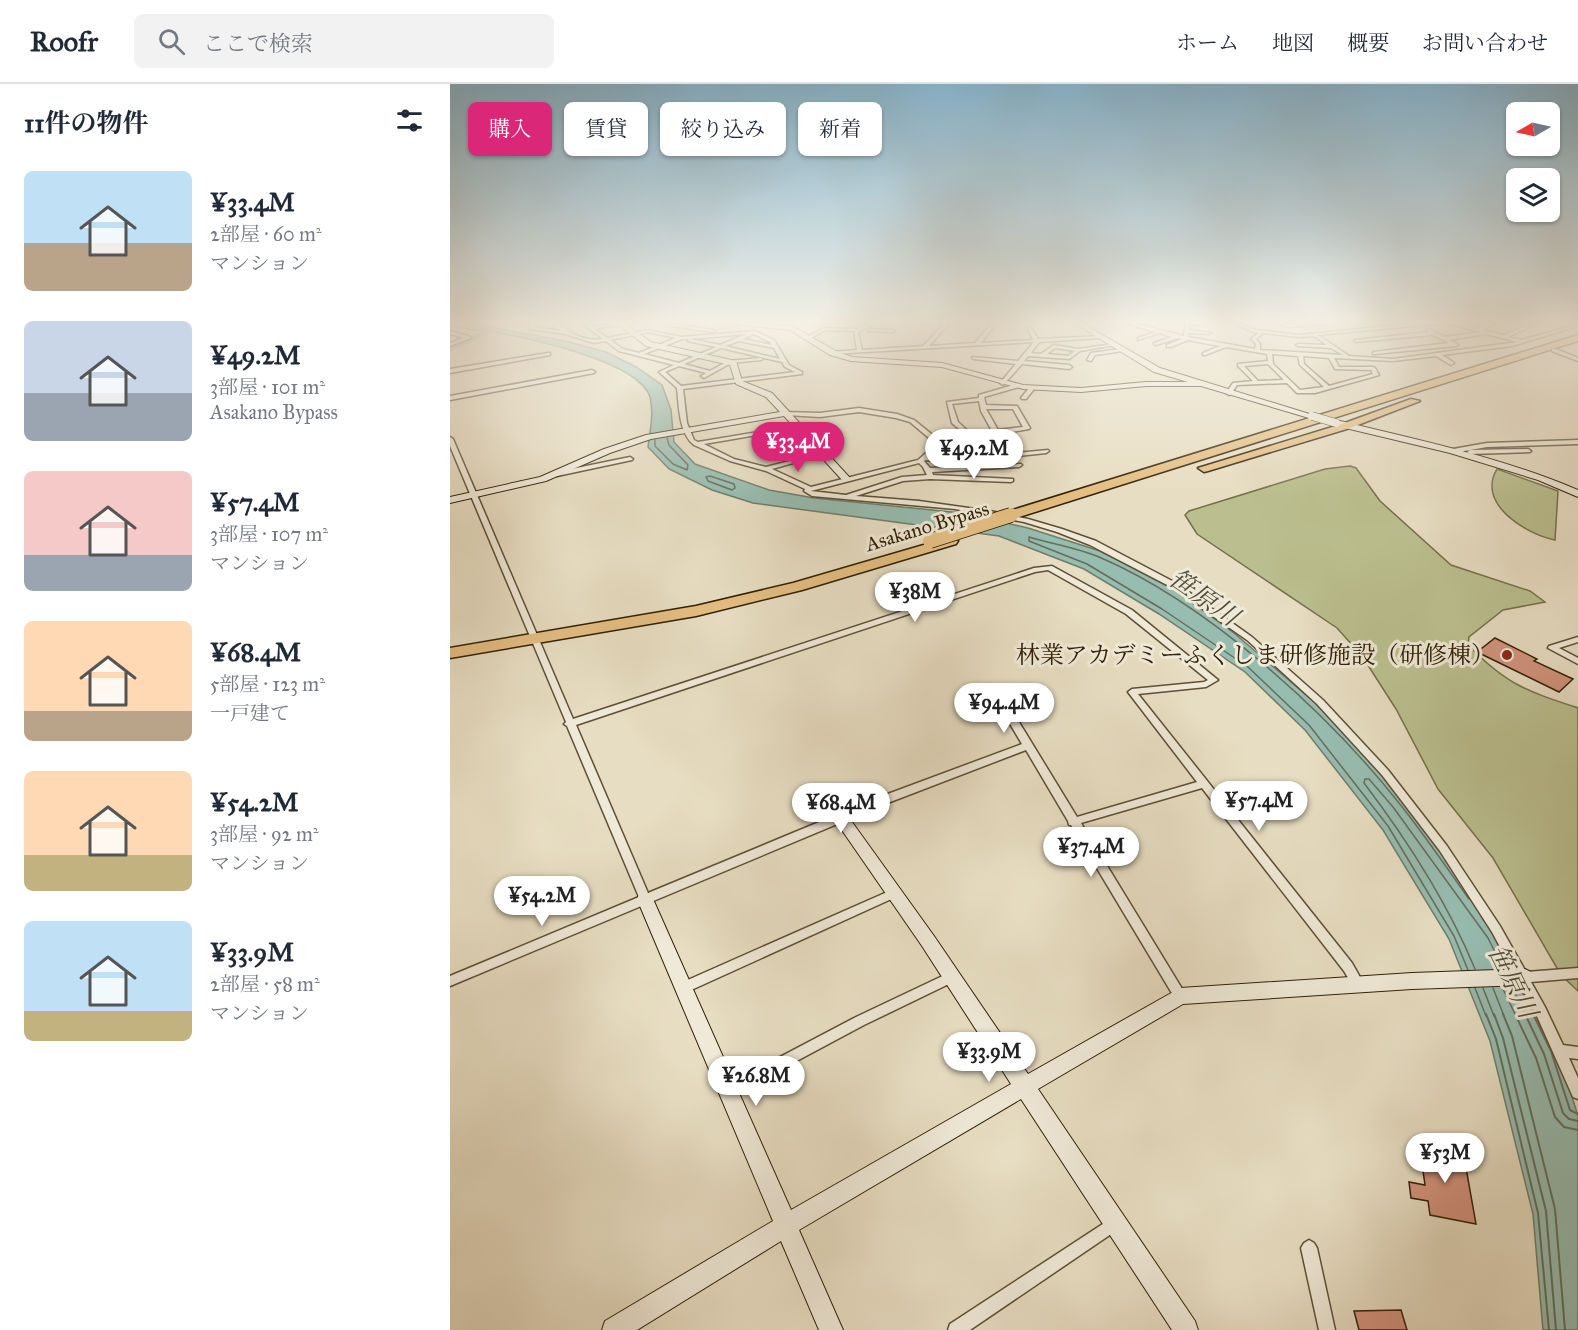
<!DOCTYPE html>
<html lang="ja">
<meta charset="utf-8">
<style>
:root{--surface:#fff;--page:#f2f2f3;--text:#1f2937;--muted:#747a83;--line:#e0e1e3;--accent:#db2777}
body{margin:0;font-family:"IM FELL Great Primer","Noto Serif JP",serif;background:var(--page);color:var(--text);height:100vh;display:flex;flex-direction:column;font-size:22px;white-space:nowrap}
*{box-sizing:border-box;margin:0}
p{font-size:20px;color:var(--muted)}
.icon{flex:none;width:33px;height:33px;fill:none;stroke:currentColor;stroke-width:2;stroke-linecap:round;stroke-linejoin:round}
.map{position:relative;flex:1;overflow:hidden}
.details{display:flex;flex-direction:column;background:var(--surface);width:450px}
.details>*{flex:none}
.guide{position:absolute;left:18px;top:18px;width:570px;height:54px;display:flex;gap:12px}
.needle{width:39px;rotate:261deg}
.buttons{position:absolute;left:1056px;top:18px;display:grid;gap:12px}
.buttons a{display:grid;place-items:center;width:54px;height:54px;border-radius:9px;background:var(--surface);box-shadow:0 2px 4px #0004;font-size:30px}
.price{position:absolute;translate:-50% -51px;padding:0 14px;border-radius:21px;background:#fff;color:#222;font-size:20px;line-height:39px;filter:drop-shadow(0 2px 3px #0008)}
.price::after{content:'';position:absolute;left:50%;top:36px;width:18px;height:14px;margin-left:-9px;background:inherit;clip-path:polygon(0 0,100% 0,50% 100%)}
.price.current{background:var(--accent);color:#fff}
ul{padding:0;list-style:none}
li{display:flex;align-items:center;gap:18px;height:150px;padding:0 24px}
li span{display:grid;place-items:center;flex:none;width:168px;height:120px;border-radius:9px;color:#555}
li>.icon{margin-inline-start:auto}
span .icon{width:72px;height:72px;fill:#fffc;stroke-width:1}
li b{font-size:26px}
h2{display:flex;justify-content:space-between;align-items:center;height:72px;padding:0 24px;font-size:26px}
.chip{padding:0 21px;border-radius:9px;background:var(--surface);box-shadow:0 2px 4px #0004;font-size:21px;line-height:54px}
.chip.current{background:var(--accent);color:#fff}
header{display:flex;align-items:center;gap:36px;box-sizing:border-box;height:84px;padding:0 30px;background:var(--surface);border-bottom:2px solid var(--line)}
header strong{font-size:28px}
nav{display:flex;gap:33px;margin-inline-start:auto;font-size:21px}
.search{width:420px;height:54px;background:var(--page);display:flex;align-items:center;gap:15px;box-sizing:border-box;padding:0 21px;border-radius:9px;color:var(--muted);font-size:22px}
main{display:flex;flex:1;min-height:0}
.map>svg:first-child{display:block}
</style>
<header>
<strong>Roofr</strong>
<div class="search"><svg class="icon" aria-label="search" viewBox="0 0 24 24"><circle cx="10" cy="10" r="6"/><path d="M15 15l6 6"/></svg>ここで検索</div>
<nav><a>ホーム</a><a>地図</a><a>概要</a><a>お問い合わせ</a></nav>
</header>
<main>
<section class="details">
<h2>11件の物件<svg class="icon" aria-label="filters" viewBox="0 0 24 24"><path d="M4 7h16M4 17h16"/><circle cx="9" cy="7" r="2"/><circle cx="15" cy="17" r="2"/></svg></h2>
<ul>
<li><span style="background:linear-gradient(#bfe0f5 60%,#b9a48a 0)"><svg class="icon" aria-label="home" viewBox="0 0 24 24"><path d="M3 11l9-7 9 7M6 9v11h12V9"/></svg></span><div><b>¥33.4M</b><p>2部屋 · 60 m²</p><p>マンション</p></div></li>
<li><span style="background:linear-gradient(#c9d6e8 60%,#9aa5b1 0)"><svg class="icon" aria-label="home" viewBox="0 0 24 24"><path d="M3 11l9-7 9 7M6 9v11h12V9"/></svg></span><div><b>¥49.2M</b><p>3部屋 · 101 m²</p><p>Asakano Bypass</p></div></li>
<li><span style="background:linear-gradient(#f6c9c9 70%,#9aa5b1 0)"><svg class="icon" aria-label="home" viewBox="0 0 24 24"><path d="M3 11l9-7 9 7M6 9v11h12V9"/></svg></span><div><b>¥57.4M</b><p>3部屋 · 107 m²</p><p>マンション</p></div></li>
<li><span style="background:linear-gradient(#ffd9b3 75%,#b9a48a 0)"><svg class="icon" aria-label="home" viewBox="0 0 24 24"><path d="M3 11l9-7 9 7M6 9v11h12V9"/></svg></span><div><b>¥68.4M</b><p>5部屋 · 123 m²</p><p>一戸建て</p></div></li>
<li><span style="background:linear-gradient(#ffd9b3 70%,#c2b280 0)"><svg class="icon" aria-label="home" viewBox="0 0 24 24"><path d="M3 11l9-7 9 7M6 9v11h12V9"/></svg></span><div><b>¥54.2M</b><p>3部屋 · 92 m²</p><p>マンション</p></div></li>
<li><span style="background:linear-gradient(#bfe0f5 75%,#c2b280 0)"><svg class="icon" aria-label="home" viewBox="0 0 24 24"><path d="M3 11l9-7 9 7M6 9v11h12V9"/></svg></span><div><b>¥33.9M</b><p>2部屋 · 58 m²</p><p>マンション</p></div></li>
</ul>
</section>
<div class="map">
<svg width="1128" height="1246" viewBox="0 0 1128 1246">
<rect width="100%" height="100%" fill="#e7ddc2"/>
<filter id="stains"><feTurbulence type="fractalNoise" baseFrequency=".00333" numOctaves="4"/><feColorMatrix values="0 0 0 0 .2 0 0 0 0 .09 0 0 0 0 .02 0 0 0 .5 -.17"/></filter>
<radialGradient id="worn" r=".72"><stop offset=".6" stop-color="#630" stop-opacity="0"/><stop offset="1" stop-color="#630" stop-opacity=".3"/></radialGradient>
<!-- green -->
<g fill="#bbbf8f" stroke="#76704a" stroke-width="1.5">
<path d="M900,382L906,384L930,417L1001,481L1080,507L1095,518L1053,526L1019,553L1018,561C1057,601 1077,607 1128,624V907L1111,891L1043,774L988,705L946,625L912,572L887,544L747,450L735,431L739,427L875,385Z"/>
<path d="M1047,385L1108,407L1105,456C1076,450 1026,420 1047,385Z"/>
</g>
<!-- water -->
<path fill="#97bcb0" stroke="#6e7e6c" stroke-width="1.5" d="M0,237H21L25,240L119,258L156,268L186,283L212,301L221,326L224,358L245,380L319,406L364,414L512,429L578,444L650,467L725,506L784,549L883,634L954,715L1050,847L1107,965L1128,1032V1246H1093L1083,1130L1040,957L999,855L933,746L855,646L795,588L709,530L634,485L549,452L303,419L262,406L219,385L198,363C200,347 204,329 200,313C189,277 77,254 43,248C30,246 7,246 0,237Z"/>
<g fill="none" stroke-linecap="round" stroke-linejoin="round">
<!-- shore-far1 -->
<g stroke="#646e5b" stroke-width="1.5">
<path d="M205,356V362L223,380L237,386L238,381L219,361L217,354"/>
<path d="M260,392L284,400L285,404L282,406L258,397L256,393Z"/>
<path d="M1025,885C997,817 958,757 914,699L915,695H919L943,723L1038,854L1053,884"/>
<path d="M1018,886L1004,852L938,742L859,641L798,583L712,525L637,480L579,457V453C602,460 627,464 649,473C757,519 877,628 949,719C974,750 996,783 1019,815"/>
<path d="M1052,903L1066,932"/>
<path d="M1062,903L1076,932"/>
<path d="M1025,904L1036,932"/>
<path d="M1033,904L1044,932"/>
<path d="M1043,904L1054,932"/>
<path d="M1070,904L1084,932"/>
</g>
<!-- shore -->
<g stroke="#646e5b" stroke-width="2">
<path d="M1036,930L1046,955L1088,1129L1099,1246"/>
<path d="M1044,930L1053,954L1096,1127L1106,1246"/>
<path d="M1053,930L1062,952L1105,1125L1115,1246"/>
<path d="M1065,930L1086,974L1105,1033L1114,1043L1128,1046"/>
<path d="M1075,930L1094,970L1113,1029L1119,1035L1128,1037"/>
<path d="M1083,930L1101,967L1120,1026L1128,1030"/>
</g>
<!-- river -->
<path fill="#97bcb0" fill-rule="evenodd" d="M40,244L47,246L0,268V262Z"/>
</g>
<!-- building -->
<g fill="#d3927e" stroke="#312006" stroke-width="1.5">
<path d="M1045,554L1087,575L1084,577L1123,595L1109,608L1027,568Z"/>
<path d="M969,1059L1013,1067L1026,1140L980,1131L978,1117L961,1114L959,1098L975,1101Z"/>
<path d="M951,1226L957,1246H909L904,1227Z"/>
</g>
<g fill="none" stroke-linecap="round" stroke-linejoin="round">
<!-- street casing -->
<g stroke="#5e4f35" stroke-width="3">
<g id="street">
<path d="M80,237H84L85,243L111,247L102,240L112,237H118L108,240C121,250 136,258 153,255L129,237H134L142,243L172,238V240L145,245L157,254L198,246L231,253L305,247L324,256L339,281L352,288V290L233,305L237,339L244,356L248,358L350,341L351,342L348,344L254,360L284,375L316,383L375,368V370L322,385L361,403L468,376L485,361V359L460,338L446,334L409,328L370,333L336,331L334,330V328L370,329L409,324L447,330L464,336L490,357V362L479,373L500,375L598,366L599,367L596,369L500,379L475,376L474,377L480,384L571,380L572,381L569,383L482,388L483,391L563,395V397L561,398L480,395L453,397L406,412L469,417L540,427L578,435L612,445L646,457L726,499L802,553L873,616L938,686L997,762L1050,842L1076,888L1128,884V894L1081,898L1095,923L1113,961L1128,963V975L1119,974L1128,994V1015L1123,1013L1086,930L1042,848L990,767L932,691L867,620L797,556L721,503L640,461L607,448L574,438L505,425L362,412L354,407L355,405L316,387L280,377L244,361C229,349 229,323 227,304L209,288L224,281L169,267L156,257L144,259L115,250L81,245ZM198,248L226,254L189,269L173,265L160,256ZM296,250L270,261L240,255ZM304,250L320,258L322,261L293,255ZM232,255H239L238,257L266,263L229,279L194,270ZM289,257L324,264L330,275L275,262ZM271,264L332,278L335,283L345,288L231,302L215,288L229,282L256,289L251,292L254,294L281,279L311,276L313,275L311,274L278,277L260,287L234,280ZM469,379L473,383L477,391L452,393L396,411L361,407Z"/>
<path d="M424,237H429L408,248L412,266L473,262L497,237H501L479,262L525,259L544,237H548L531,259L583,256L578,245L580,244L582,245L588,255L650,252L652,253L650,254L589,258L581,269L591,270L604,261L628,265L663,260L665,261L630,267L619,275L578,272L574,277L619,281L622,283L619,285L572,280L553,301L550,299L566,280L524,275L522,274V273L568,277L584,258L383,270L381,269V268L407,266L404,247L375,246L361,254L357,253L374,244L407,245ZM605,264L625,267L618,272L597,270Z"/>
<path d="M669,237H675L734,252L735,239L775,237L773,238L739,241V246L761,249L759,250L739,249L738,253L805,265L806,260L801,255L808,249L803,248L779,237H784L806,246L849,251L988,237H1001L1027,244L1045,237H1050L1032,246L1054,251L1087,237H1092L1058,253L1072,256L1128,240V242L1062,262L992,271L1003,278L1004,279L1001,281L986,272L943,277L884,274L889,283H923L925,284L929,291L865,309H847L837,299L787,301L781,310L779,311L776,309L783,299L803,297L788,282V280L818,277L817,270L776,263L755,271H753V269L770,262L738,256L721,263H717V261L732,255L728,254L706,261L704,260V259L722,253L709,249L688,256V254L705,248ZM997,239L1031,248L995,253L978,245L976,246L979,248L906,256L904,257L906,258L983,251L999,259L923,268V270H925L1006,262L1008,261V260L999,256L1036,250L1067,258L943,275L899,272L868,251ZM813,249L849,253L864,252L877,261L848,260L846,261L848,262L881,264L893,271L810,266V260L806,255ZM822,270L848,272L850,281L874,303L850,306L823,280ZM853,272L879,274L885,285L921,286L923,290L879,302L854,280ZM818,280L834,296L808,297L794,282Z"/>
<path d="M811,237C821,236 830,240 839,241C860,242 882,236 902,237L900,238L840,243Z"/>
<path d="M217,239L263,246L265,247L263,248L215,241Z"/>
<path d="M420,245L443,246L445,247L443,248L418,247Z"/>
<path d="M0,247L21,253V254L0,262V259L14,254L0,250Z"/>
<path d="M671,265L673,266V267L645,271L641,277L637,276L641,269Z"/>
<path d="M1102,265H1106L1128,274V277L1102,267Z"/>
<path d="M98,269H100V271L0,289V285Z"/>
<path d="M142,286L145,288L144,289L0,316V312Z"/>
<path d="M567,300L569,301V303L534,313L536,321L567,322L580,344L579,345L550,350L547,352L544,350L520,354L502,339L497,318L529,314V311ZM529,317L531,327L542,347L521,350L508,338L502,320ZM536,325H563L573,343L548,346Z"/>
<path d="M580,303L585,304L576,315H572L571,314Z"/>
<path d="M0,353L3,355L123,635L584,484L602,482L682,526L768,596L756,603L688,610L902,879L915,902L913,906L909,907L905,906L894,887L752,704L631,739L734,908L736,912L734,916L730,917L726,916L621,741H619L618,737L576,666L435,720L0,902V892L189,813L117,642L114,640L116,638L0,362ZM598,486L676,530L758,596L754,598L682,605L678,608L747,698L627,733L561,625L556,622L551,625L572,660L427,714L198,809L126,641L585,488Z"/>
<path d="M1128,356V360L1037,363L1003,369L1000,367L1003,365L1037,359Z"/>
<path d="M1078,365L1081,367L1080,368L1020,370L1017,368L1020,366Z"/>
<path d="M180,373L183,375L182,376L107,392L104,390L107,388Z"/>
<path d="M1128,553V558L1109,564L1128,574V580L1098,564L1099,562Z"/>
<path d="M444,805L448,806L450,809L448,812L239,907L235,908L231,907L229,903L231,899Z"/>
<path d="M501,888L505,889L507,893L505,897L414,941L283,1011L278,1013L273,1011L271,1007L273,1003L406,933Z"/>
<path d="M665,1132L670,1134L672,1139L670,1144L520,1246H498L500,1240Z"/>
<path d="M859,1156L864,1159L867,1164L885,1246H869L851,1164L854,1159Z"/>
</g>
</g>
<!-- secondary casing -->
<g stroke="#312006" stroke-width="2">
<g id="secondary">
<path d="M164,237H171L201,258L286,277L292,297L322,309L400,394L392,396L334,332L201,355L160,369L96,397L0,419V413L90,393L154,365L196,351L330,328L316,313L286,300L280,281L196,262Z"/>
<path d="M270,237L342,242L386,267L402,273L492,279L573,301L631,304L696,298H738L704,288L621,237H628L710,284L866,332L859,334L751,302H696L631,308L573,305L492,283L401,277L380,271L340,246L273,239Z"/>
<path d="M957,237H965L971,241L966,242Z"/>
<path d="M886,336C968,356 1051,373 1128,406V413L1088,396L1000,369L883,341V337Z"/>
<path d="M392,729L397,731L484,852L578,990L730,904L962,889L1075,885L1081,888L1084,893L1081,898L1075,901L962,905L733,920L588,1005L745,1237L748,1246H722L571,1015L349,1146L393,1246H369L331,1157L187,1246H152L155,1237L323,1137L187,815L189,810L195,808L201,810L203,815L341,1126L561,1000L472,862L387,739L384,735L387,731Z"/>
</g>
</g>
<!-- highway casing -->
<g stroke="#312006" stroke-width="3">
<g id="highway">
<path d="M1128,251V257L566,434H556L554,431L556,428Z"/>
<path d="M961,315L970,317L900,344L758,387L754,388L748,384L892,340Z"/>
<path d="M501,453L508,457L506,460L352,506L246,532L0,574V564L246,522L343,499Z"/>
</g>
</g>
<!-- street -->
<use href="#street" fill="#efe9d7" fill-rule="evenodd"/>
<!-- secondary -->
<use href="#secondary" fill="#efe9d7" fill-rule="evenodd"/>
<!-- highway -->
<use href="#highway" fill="#e4be81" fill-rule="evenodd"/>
<!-- secondary-bridge casing -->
<g stroke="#312006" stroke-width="9" stroke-linecap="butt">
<path id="secondary-bridge" d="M862,332L886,339"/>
</g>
<!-- highway-bridge casing -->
<g stroke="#312006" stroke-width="16" stroke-linecap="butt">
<path id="highway-bridge" d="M480,457L561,431"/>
</g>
<!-- secondary-bridge -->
<use href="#secondary-bridge" stroke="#efe9d7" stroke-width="8"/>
<!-- highway-bridge -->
<use href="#highway-bridge" stroke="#e4be81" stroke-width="14"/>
</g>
<!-- sky -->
<linearGradient id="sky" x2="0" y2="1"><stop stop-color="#87b7d2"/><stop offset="0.58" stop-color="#f4f0e4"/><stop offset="1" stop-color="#f4f0e4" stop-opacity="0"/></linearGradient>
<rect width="1128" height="411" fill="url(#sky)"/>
<!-- markers -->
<circle fill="#8f2418" stroke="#efe9d7" stroke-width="2" cx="1057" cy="571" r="6"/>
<g text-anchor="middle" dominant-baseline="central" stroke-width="6" stroke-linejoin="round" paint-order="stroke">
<!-- far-street labels -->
<g font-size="20" fill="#312006" stroke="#efe9d7">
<text transform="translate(477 442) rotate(-17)">Asakano Bypass</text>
</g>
<!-- poi labels -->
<g font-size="24" fill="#312006" stroke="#efe9d7" text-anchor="end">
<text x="1045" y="571">林業アカデミーふくしま研修施設（研修棟）</text>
</g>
<!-- water labels -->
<g font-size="26" font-style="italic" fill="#504f39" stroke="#efe9d7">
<text transform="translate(754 513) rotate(35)">笹原川</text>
<text transform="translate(1063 897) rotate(64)">笹原川</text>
</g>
</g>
<rect width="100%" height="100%" filter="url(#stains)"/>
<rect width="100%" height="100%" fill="url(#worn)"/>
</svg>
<div class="buttons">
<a><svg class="needle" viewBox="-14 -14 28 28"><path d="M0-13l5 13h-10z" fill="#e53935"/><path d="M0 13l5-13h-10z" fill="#747a83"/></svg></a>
<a><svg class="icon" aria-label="layers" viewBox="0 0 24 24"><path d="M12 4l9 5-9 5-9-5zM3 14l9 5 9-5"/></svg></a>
</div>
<b class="price current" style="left:348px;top:389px">¥33.4M</b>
<b class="price" style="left:524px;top:396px">¥49.2M</b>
<b class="price" style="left:465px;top:539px">¥38M</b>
<b class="price" style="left:554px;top:650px">¥94.4M</b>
<b class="price" style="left:809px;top:748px">¥57.4M</b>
<b class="price" style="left:391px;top:750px">¥68.4M</b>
<b class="price" style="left:641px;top:794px">¥37.4M</b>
<b class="price" style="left:92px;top:843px">¥54.2M</b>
<b class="price" style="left:539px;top:999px">¥33.9M</b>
<b class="price" style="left:306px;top:1023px">¥26.8M</b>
<b class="price" style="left:995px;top:1100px">¥53M</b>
<div class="guide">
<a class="chip current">購入</a>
<a class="chip">賃貸</a>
<a class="chip">絞り込み</a>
<a class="chip">新着</a>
</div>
</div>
</main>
